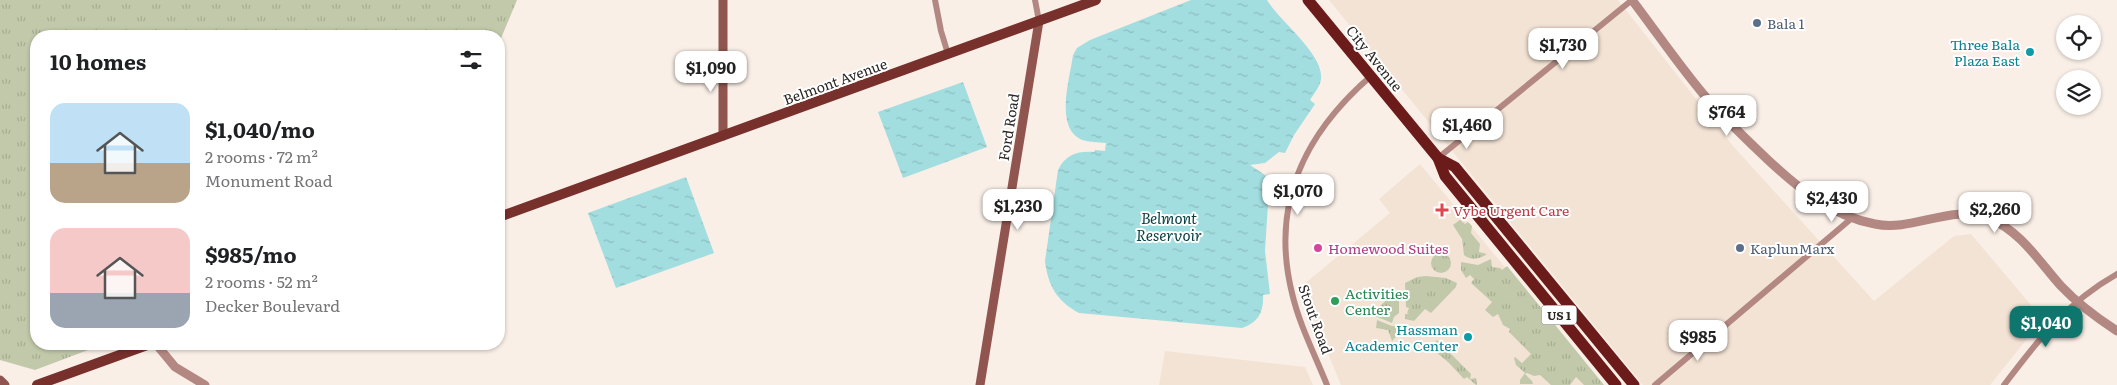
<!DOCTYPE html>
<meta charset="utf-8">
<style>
:root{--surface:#fff;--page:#f6f6f6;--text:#202124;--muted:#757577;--accent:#0f766e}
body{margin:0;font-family:Literata,serif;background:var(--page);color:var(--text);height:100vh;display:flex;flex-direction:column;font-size:19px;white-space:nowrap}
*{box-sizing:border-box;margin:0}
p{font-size:16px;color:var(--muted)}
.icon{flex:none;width:28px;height:28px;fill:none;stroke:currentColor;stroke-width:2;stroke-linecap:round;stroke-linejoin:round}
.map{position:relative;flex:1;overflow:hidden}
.sheet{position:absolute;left:30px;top:30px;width:475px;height:320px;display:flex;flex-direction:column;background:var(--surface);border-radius:20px;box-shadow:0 1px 4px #0004}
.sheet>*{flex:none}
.controls{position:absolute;left:2056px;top:15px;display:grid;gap:10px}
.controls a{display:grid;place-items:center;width:45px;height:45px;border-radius:50%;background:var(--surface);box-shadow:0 1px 4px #0004;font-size:25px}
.price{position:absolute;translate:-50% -42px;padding:0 11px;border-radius:10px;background:#fff;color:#222;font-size:16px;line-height:32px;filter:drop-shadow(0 1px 2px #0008)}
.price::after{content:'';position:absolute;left:50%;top:30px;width:15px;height:11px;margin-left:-8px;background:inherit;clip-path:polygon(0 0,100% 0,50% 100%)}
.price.current{background:var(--accent);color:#fff}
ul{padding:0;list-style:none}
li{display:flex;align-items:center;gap:15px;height:125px;padding:0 20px}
li span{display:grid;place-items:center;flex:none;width:140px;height:100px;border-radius:15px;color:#555}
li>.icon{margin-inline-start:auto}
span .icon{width:60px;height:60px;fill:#fffc;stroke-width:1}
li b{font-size:21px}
h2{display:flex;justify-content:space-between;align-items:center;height:60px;padding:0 20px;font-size:21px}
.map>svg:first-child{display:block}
</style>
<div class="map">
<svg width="2117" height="385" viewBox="0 0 2117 385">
<defs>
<pattern id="grass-tufts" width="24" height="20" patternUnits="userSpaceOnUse" patternTransform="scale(1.25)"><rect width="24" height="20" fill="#c1c9aa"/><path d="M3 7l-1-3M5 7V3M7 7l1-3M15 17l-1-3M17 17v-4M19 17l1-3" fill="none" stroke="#a6ad92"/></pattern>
<pattern id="water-ripples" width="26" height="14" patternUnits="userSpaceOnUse" patternTransform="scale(1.25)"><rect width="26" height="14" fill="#a2dddf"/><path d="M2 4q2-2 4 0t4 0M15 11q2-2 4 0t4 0" fill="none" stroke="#8cbebf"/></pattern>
</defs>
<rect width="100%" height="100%" fill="#f9efe6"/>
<!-- built -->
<g fill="#f3e3d5">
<path d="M1329,0H1618L1733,146L1874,301L1954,236L1971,234L2043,319L1990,385H1643Z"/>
<path d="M1420,164L1602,385H1341L1310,310L1303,285L1390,213L1379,199Z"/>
<path d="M1165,351L1305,367L1313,385H1159Z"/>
</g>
<!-- grass -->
<g fill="url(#grass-tufts)">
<path d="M0,0H517L499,43V36H36V344H104L35,370L0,360Z"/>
<path d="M1460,220L1465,224L1468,222L1472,226L1471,233L1480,244L1479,252L1487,254C1480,259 1471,261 1464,255L1462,239L1453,225Z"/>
<circle cx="1441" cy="263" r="10"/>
<path d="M1491,259L1492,267L1500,268L1502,270L1507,266L1604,385H1584L1576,377L1570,385H1551L1540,375L1534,376L1527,373L1525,374L1532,381L1533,384H1520V380L1525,373L1516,365L1514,358L1515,357L1522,363L1531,354L1509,332L1510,329L1503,325L1498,314L1493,317L1485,310L1492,302L1471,283L1474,279L1470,275L1466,278L1461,270V262L1478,265Z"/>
<path d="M1426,276L1446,278L1457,283L1456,287L1431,313L1425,309L1414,321L1405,319V314H1409L1407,313L1409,308L1406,307L1405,283L1417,277Z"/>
<path d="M1396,291L1399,296V313L1394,317L1392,323L1375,316L1380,306Z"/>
<path d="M1377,320L1392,326H1398L1400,333L1392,341L1388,330L1376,328Z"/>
<path d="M1437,340L1471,374L1470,379L1476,378L1477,385H1483H1476L1467,377L1464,379L1448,362L1430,347Z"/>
</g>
<!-- water -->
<g fill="url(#water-ripples)">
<path d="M1191,0H1267C1279,21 1324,54 1321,79C1320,87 1314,93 1310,100L1315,104L1294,135L1285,153L1279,152L1265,163L1250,165L1265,175L1269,188L1265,251L1270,294L1263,295C1264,312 1258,323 1242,328L1079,313C1057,301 1048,286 1045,261L1058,170C1066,154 1078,151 1094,152L1095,150L1105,151L1106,143C1098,142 1089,142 1082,140C1054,128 1070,78 1073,55L1077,48L1090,40Z"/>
<path d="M963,82L987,147L903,178L878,112Z"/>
<path d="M686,177L714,253L616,288L588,213Z"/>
</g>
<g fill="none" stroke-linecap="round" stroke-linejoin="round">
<!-- minor -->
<g stroke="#b38883" stroke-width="6">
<path d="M935,0L941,31L948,54"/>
<path d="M1035,0L1039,21"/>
<path d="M1438,158L1632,0"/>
<path d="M1327,385C1315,355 1299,324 1292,293C1270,204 1304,134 1371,76"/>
<path d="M1655,385L1852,218"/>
<path d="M2004,385C2038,340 2067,302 2117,274"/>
</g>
<!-- tertiary -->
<g stroke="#b38883" stroke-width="9">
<path d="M1632,0C1658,34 1682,70 1710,102C1728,122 1747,140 1767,159C1798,188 1831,216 1875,224C1914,232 1952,203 1990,219C2021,231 2040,263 2061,286C2078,304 2097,318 2117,331"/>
<path d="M156,344L175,367L205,385"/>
</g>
<!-- secondary -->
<g stroke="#91554f" stroke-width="9">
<path d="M723,0V136"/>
<path d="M0,380L5,385"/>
<path d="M980,385L1039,21"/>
</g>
<!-- primary -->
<g stroke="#77302b" stroke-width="10">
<path d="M499,217L1096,0"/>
<path d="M37,385L150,344"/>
</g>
<!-- trunk -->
<g stroke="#6b1c1a" stroke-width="11">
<path d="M1308,0L1438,158L1445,176L1616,385"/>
<path d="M1438,158L1455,167L1634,385"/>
</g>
</g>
<!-- markers -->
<g fill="#5c6f8a" stroke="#fff" stroke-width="2">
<circle cx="1757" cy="23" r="5"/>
<circle cx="1740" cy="248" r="5"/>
</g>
<g fill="#0f9aa8" stroke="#fff" stroke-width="2">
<circle cx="2030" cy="52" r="5"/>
<circle cx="1468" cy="337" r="5"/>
</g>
<path fill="#e0444e" stroke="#fff" stroke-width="2" d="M1439.5 202.5h5v5h5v5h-5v5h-5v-5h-5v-5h5z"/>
<circle fill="#d1479c" stroke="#fff" stroke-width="2" cx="1318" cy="248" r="5"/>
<circle fill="#2e9e5b" stroke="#fff" stroke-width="2" cx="1335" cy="301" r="5"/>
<g text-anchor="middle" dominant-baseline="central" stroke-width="4" stroke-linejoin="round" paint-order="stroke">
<!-- shield labels -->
<rect fill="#fff" stroke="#6b6866" stroke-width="1" x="1541.5" y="305.5" width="35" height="19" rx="4"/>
<g font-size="12" font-weight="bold" fill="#2b2724">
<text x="1559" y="315">US 1</text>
</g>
<!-- service labels -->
<g font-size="14" fill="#4e5e75" stroke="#fff" text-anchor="start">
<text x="1767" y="23">Bala 1</text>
<text x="1750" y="248">KaplunMarx</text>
</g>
<!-- culture labels -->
<g font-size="14" fill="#0d838f" stroke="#fff" text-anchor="end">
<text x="2020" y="44">Three Bala<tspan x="2020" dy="16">Plaza East</tspan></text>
<text x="1458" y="329">Hassman<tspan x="1458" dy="16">Academic Center</tspan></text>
</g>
<!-- street labels -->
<g font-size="14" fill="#2b2724" stroke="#fff">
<text transform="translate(1375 58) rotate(51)">City Avenue</text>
<text transform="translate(835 81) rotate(-20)">Belmont Avenue</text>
<text transform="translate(1008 127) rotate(-81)">Ford Road</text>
<text transform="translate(1316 319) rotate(70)">Stout Road</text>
</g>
<!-- health labels -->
<g font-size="14" fill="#be3a42" stroke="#fff" text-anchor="start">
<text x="1453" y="210">Vybe Urgent Care</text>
</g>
<!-- hotel labels -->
<g font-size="14" fill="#b23c85" stroke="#fff" text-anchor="start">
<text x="1328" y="248">Homewood Suites</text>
</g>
<!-- leisure labels -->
<g font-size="14" fill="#27864d" stroke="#fff" text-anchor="start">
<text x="1345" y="293">Activities<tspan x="1345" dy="16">Center</tspan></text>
</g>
<!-- water labels -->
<g font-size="15" font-style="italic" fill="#084042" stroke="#fff">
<text x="1169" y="217">Belmont<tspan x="1169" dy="17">Reservoir</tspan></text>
</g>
</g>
</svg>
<div class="controls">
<a><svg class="icon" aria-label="locate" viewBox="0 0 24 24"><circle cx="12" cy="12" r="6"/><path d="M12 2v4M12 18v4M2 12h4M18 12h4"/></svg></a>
<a><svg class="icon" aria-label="layers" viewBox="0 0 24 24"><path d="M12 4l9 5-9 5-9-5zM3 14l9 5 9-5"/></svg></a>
</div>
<b class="price" style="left:1563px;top:70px">$1,730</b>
<b class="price" style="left:711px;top:93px">$1,090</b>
<b class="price" style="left:1727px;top:137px">$764</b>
<b class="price" style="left:1467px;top:150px">$1,460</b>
<b class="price" style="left:1298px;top:216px">$1,070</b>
<b class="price" style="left:1832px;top:223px">$2,430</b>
<b class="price" style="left:1018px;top:231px">$1,230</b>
<b class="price" style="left:1995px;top:234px">$2,260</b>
<b class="price current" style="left:2046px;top:348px">$1,040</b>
<b class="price" style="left:1698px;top:362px">$985</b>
<section class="sheet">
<h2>10 homes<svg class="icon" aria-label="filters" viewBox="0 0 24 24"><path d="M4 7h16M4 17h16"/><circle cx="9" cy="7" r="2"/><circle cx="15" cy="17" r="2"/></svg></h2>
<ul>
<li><span style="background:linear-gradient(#bfe0f5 60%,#b9a48a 0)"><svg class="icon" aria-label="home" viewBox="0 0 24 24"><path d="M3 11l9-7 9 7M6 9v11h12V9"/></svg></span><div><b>$1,040/mo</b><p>2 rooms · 72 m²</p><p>Monument Road</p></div></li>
<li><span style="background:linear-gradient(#f6c9c9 65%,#9aa5b1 0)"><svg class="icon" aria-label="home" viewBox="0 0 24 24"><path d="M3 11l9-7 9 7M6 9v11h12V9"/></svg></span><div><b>$985/mo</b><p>2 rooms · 52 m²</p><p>Decker Boulevard</p></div></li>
</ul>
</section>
</div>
